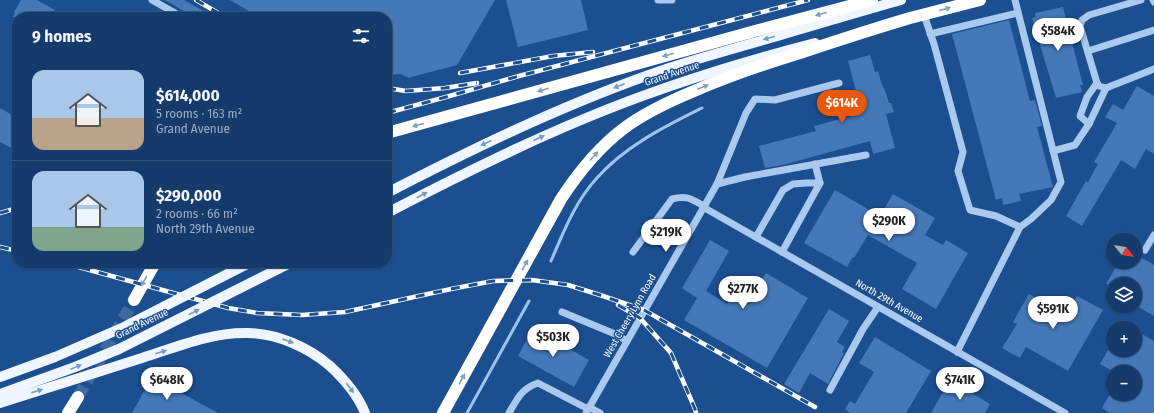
<!DOCTYPE html>
<meta charset="utf-8">
<style>
:root{--surface:#143b6b;--page:#214673;--text:#f1f3f6;--muted:#9dadc1;--line:#33557e;--accent:#ea580c}
body{margin:0;font-family:"Fira Sans Condensed",sans-serif;background:var(--page);color:var(--text);height:100vh;display:flex;flex-direction:column;font-size:15px;white-space:nowrap}
*{box-sizing:border-box;margin:0}
p{font-size:13px;color:var(--muted)}
.icon{flex:none;width:22px;height:22px;fill:none;stroke:currentColor;stroke-width:2;stroke-linecap:round;stroke-linejoin:round}
.map{position:relative;flex:1;overflow:hidden}
.panel{position:absolute;left:12px;top:12px;width:380px;height:256px;display:flex;flex-direction:column;background:var(--surface);border-radius:16px;box-shadow:0 1px 3px #0004,0 0 0 1px var(--line)}
.panel>*{flex:none}
.needle{width:26px;rotate:120deg}
.fabs{position:absolute;left:1106px;top:233px;display:grid;gap:8px}
.fabs a{display:grid;place-items:center;width:36px;height:36px;border-radius:50%;background:var(--surface);box-shadow:0 1px 3px #0004,0 0 0 1px var(--line);font-size:20px}
.price{position:absolute;translate:-50% -34px;padding:0 9px;border-radius:14px;background:#fff;color:#222;font-size:13px;line-height:26px;filter:drop-shadow(0 1px 2px #0008)}
.price::after{content:'';position:absolute;left:50%;top:24px;width:12px;height:9px;margin-left:-6px;background:inherit;clip-path:polygon(0 0,100% 0,50% 100%)}
.price.current{background:var(--accent);color:#fff}
ul{padding:0;list-style:none}
li{display:flex;align-items:center;gap:12px;height:100px;padding:0 20px}
li+li{border-top:1px solid var(--line)}
li span{display:grid;place-items:center;flex:none;width:112px;height:80px;border-radius:12px;color:#555}
li>.icon{margin-inline-start:auto}
span .icon{width:48px;height:48px;fill:#fffc;stroke-width:1}
li b{font-size:17px}
h2{display:flex;justify-content:space-between;align-items:center;height:48px;padding:0 20px;font-size:17px}
.map>svg:first-child{display:block}
</style>
<div class="map">
<svg width="1154" height="413" viewBox="0 0 1154 413">
<rect width="100%" height="100%" fill="#1b4f8f"/>
<g fill="none" stroke-linecap="round" stroke-linejoin="round">
<!-- stream -->
<g stroke="#9cc4f0" stroke-width="3">
<path d="M551,261C563,233 575,202 596,179C625,146 664,127 702,108"/>
<path d="M467,413L529,301"/>
</g>
</g>
<!-- building -->
<g fill="#4478b7">
<path d="M21,0H37L55,10L51,17H13L15,13L14,12Z"/>
<path d="M165,0H184L214,17H194Z"/>
<path d="M230,0H495L457,65L408,78L401,74L387,75V17H259Z"/>
<path d="M506,0H581L588,30L518,47Z"/>
<path d="M1063,7L1083,85H1080L1082,92L1056,98L1032,18L1036,17L1035,13Z"/>
<path d="M1009,20L1030,101L1035,100L1042,126L1037,127L1053,187L1019,194L1021,201L1003,205L1002,198L996,200L952,34Z"/>
<path d="M870,55L875,72L878,71L881,82L886,93L889,103H891L894,112L886,114L895,148L873,154L870,141L783,165L765,168L759,146L816,131L814,126L862,113L848,61Z"/>
<path d="M1137,86L1154,96V154L1146,149L1135,169L1121,160L1082,226L1066,216L1086,181L1088,182L1098,164L1094,162L1117,123L1105,117L1113,104L1123,110Z"/>
<path d="M0,108L17,118V151L0,142Z"/>
<path d="M835,190L880,216L893,194L935,218L925,235L943,245L946,240L968,253L936,309L902,289L917,263L868,235L854,258L853,257L847,267L804,243Z"/>
<path d="M710,240L729,251L706,291L727,304L737,287L753,296L766,273L808,298L767,368L684,320L697,298L682,288Z"/>
<path d="M1135,254L1154,265V316L1135,305V284H1106L1119,262H1135Z"/>
<path d="M1029,294L1060,312L1063,306L1069,310L1077,296L1103,310L1068,371L1026,347L1020,358L1002,348L1017,324L1013,322Z"/>
<path d="M829,309L849,321L837,342L845,347L842,352L844,353L828,384L810,373L799,393L784,384Z"/>
<path d="M533,328L589,360L574,387L518,356Z"/>
<path d="M1135,330L1154,341V413H1110L1102,408L1110,394H1135V372H1114L1100,364L1108,350H1135Z"/>
<path d="M875,337L931,371L906,413H850L845,409L850,401L855,404L874,372L859,363Z"/>
<path d="M152,377L218,413H132Z"/>
<path d="M950,380L990,404L985,413H931Z"/>
</g>
<g fill="none" stroke-linecap="round" stroke-linejoin="round">
<!-- highway-tunnel -->
<path stroke="#3d69a0" stroke-width="12" stroke-dasharray="12 6" stroke-linecap="butt" d="M78,397L134,300"/>
<!-- minor -->
<g stroke="#a9c9ee" stroke-width="7">
<path d="M152,0L182,17"/>
<path d="M658,0H672"/>
<path d="M1015,0L1061,182L1051,200L1031,219L1020,227"/>
<path d="M1141,0L1089,15L1082,20L1080,26L1097,83L1099,86L1106,88L1154,69"/>
<path d="M1153,0L1154,2"/>
<path d="M924,15L934,44L963,152L958,171L970,210L996,216L1020,227L957,352"/>
<path d="M930,34L1018,13"/>
<path d="M1088,51L1154,30"/>
<path d="M1089,124L1080,116L1087,97L1097,83"/>
<path d="M1053,151L1075,145L1089,124L1106,88"/>
<path d="M815,164L820,183"/>
<path d="M717,184L745,177L866,155"/>
<path d="M703,207L1065,413"/>
<path d="M756,237L783,190L793,184L806,183H820L782,252"/>
<path d="M1145,250L1154,235"/>
<path d="M633,252L672,199C687,195 691,199 704,206"/>
<path d="M562,312L615,334L627,341"/>
<path d="M830,390L863,329L878,307"/>
<path d="M589,407L600,413"/>
<path d="M509,413C518,398 521,389 538,383L588,409"/>
<path d="M586,413L717,184L746,113L755,99L775,100L839,83"/>
</g>
<!-- major -->
<g stroke="#f0f6ff" stroke-width="10">
<path d="M387,193C478,146 571,101 669,68C696,59 725,51 753,43C802,29 851,14 901,0"/>
<path d="M387,213C452,179 518,146 586,118C660,87 738,63 815,43"/>
<path d="M330,366C344,379 358,395 365,413"/>
</g>
<!-- highway -->
<g stroke="#fff" stroke-width="12">
<path d="M387,133L755,31L872,0"/>
<path d="M134,300L155,263"/>
<path d="M68,413L78,397"/>
<path d="M443,413L561,199C578,173 598,148 623,129C644,113 670,101 694,91C729,76 764,64 800,53C836,41 873,29 910,18C933,12 957,6 980,0"/>
</g>
<!-- rail casing -->
<g stroke="#fff" stroke-width="4.5">
<g id="rail">
<path d="M196,0L225,17"/>
<path d="M460,73L553,56L593,52"/>
<path d="M387,88L406,91L445,88L477,83"/>
<path d="M387,113L446,97L519,76L808,0"/>
<path d="M0,213L17,208"/>
<path d="M0,247L17,251"/>
<path d="M64,263L228,308L257,313L302,315L345,312L451,289L493,281L532,280L568,285L600,295L644,310L815,407"/>
<path d="M618,305L640,318L671,353L695,409L696,413"/>
</g>
</g>
<!-- rail -->
<use href="#rail" stroke="#1b4f8f" stroke-width="3" stroke-dasharray="9" stroke-linecap="butt"/>
<!-- major-bridge -->
<g stroke="#f0f6ff" stroke-width="10">
<path d="M0,377L55,357L124,327L249,263"/>
<path d="M0,394L75,367L119,349L290,263"/>
<path d="M0,403C47,388 95,373 142,358C176,347 212,332 248,333C278,334 308,347 330,366"/>
</g>
</g>
<!-- one-way arrows -->
<defs><path id="oneway-solid" d="M-6-.8H1V-3.2L6.5 0L1 3.2V.8H-6Z"/></defs>
<g fill="#829ec1">
<use href="#oneway-solid" transform="translate(945 9) rotate(-15)"/>
<use href="#oneway-solid" transform="translate(821 14) rotate(165)"/>
<use href="#oneway-solid" transform="translate(668 55) rotate(164)"/>
<use href="#oneway-solid" transform="translate(703 87) rotate(-23)"/>
<use href="#oneway-solid" transform="translate(543 90) rotate(164)"/>
<use href="#oneway-solid" transform="translate(418 125) rotate(165)"/>
<use href="#oneway-solid" transform="translate(594 156) rotate(-48)"/>
<use href="#oneway-solid" transform="translate(525 265) rotate(-61)"/>
<use href="#oneway-solid" transform="translate(144 281) rotate(120)"/>
<use href="#oneway-solid" transform="translate(462 379) rotate(-61)"/>
</g>
<g fill="#7b9ac1">
<use href="#oneway-solid" transform="translate(769 38) rotate(164)"/>
<use href="#oneway-solid" transform="translate(619 86) rotate(159)"/>
<use href="#oneway-solid" transform="translate(539 138) rotate(-24)"/>
<use href="#oneway-solid" transform="translate(486 143) rotate(154)"/>
<use href="#oneway-solid" transform="translate(422 195) rotate(-27)"/>
<use href="#oneway-solid" transform="translate(194 312) rotate(-27)"/>
<use href="#oneway-solid" transform="translate(288 341) rotate(20)"/>
<use href="#oneway-solid" transform="translate(161 352) rotate(-18)"/>
<use href="#oneway-solid" transform="translate(76 367) rotate(-22)"/>
<use href="#oneway-solid" transform="translate(350 388) rotate(53)"/>
<use href="#oneway-solid" transform="translate(37 391) rotate(-18)"/>
</g>
<g text-anchor="middle" dominant-baseline="central" stroke-width="3" stroke-linejoin="round" paint-order="stroke">
<!-- street labels -->
<g font-size="10" fill="#fff" stroke="#1b4f8f">
<text transform="translate(672 74) rotate(-19)">Grand Avenue</text>
<text transform="translate(889 301) rotate(30)">North 29th Avenue</text>
<text transform="translate(630 316) rotate(-60)">West Cheery Lynn Road</text>
<text transform="translate(142 324) rotate(-26)">Grand Avenue</text>
</g>
</g>
</svg>
<div class="fabs">
<a><svg class="needle" viewBox="-14 -14 28 28"><path d="M0-13l5 13h-10z" fill="#e53935"/><path d="M0 13l5-13h-10z" fill="#9dadc1"/></svg></a>
<a><svg class="icon" aria-label="layers" viewBox="0 0 24 24"><path d="M12 4l9 5-9 5-9-5zM3 14l9 5 9-5"/></svg></a>
<a>+</a>
<a>−</a>
</div>
<b class="price" style="left:1058px;top:52px">$584K</b>
<b class="price current" style="left:842px;top:124px">$614K</b>
<b class="price" style="left:889px;top:242px">$290K</b>
<b class="price" style="left:666px;top:253px">$219K</b>
<b class="price" style="left:743px;top:310px">$277K</b>
<b class="price" style="left:1053px;top:330px">$591K</b>
<b class="price" style="left:553px;top:358px">$503K</b>
<b class="price" style="left:167px;top:401px">$648K</b>
<b class="price" style="left:960px;top:401px">$741K</b>
<section class="panel">
<h2>9 homes<svg class="icon" aria-label="filters" viewBox="0 0 24 24"><path d="M4 7h16M4 17h16"/><circle cx="9" cy="7" r="2"/><circle cx="15" cy="17" r="2"/></svg></h2>
<ul>
<li><span style="background:linear-gradient(#a9c7e8 60%,#b9a48a 0)"><svg class="icon" aria-label="home" viewBox="0 0 24 24"><path d="M3 11l9-7 9 7M6 9v11h12V9"/></svg></span><div><b>$614,000</b><p>5 rooms · 163 m²</p><p>Grand Avenue</p></div></li>
<li><span style="background:linear-gradient(#a9c7e8 70%,#7fa58c 0)"><svg class="icon" aria-label="home" viewBox="0 0 24 24"><path d="M3 11l9-7 9 7M6 9v11h12V9"/></svg></span><div><b>$290,000</b><p>2 rooms · 66 m²</p><p>North 29th Avenue</p></div></li>
</ul>
</section>
</div>
